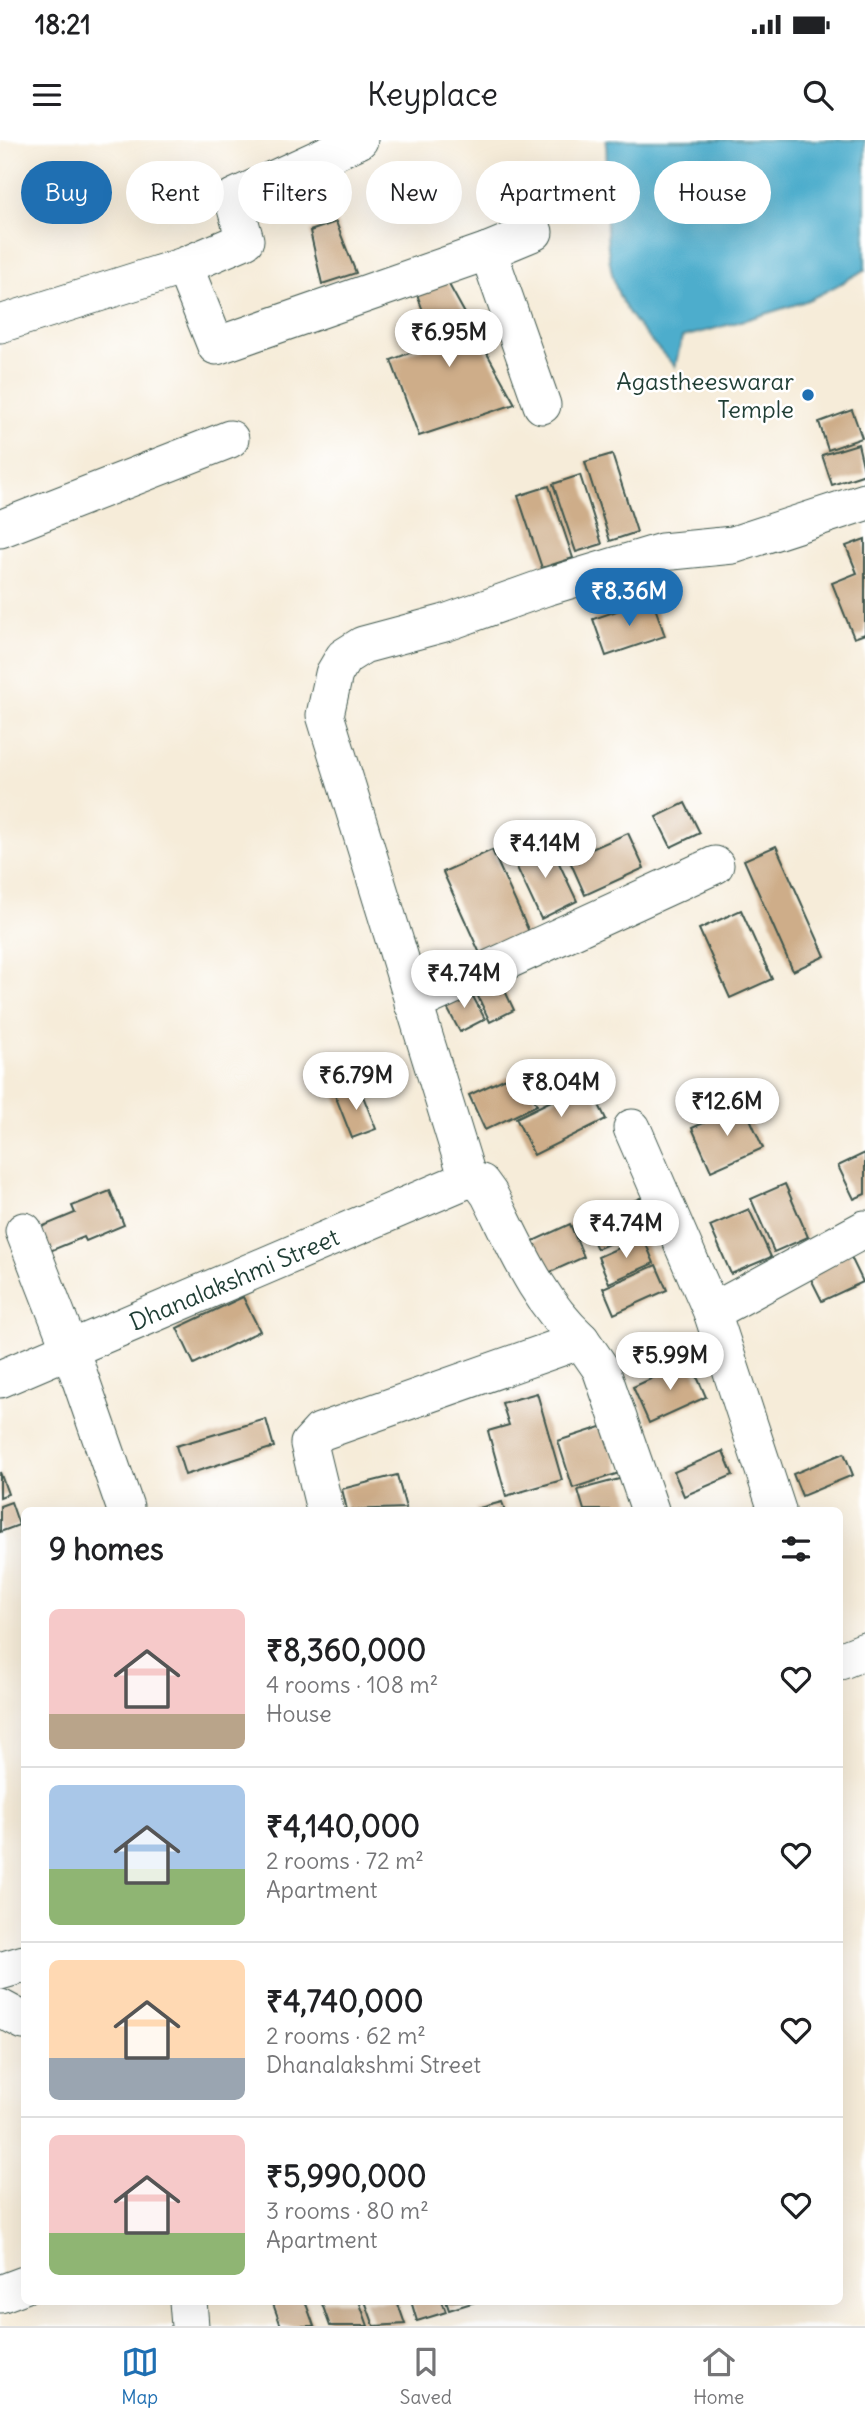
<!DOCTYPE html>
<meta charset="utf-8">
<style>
:root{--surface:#fff;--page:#f6f6f6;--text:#202124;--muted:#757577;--line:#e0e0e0;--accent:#1f6fb2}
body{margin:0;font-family:Delius,sans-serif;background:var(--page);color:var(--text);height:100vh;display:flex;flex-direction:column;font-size:26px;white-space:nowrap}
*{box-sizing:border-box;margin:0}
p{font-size:23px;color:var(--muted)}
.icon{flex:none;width:38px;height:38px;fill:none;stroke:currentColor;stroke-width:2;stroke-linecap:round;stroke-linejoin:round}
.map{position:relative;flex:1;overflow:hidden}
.panel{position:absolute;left:21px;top:1367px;width:822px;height:798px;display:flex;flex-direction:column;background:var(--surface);border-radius:10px;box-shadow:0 7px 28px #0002}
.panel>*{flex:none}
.hud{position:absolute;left:21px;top:21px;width:824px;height:63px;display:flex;gap:14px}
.price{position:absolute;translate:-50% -60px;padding:0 16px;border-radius:24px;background:#fff;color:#222;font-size:23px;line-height:46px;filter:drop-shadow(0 2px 4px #0008)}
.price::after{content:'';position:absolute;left:50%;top:42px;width:21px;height:16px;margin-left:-10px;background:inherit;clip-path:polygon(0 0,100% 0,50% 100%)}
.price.selected{background:var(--accent);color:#fff}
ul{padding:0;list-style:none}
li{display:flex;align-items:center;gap:21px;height:175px;padding:0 28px}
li+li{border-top:2px solid var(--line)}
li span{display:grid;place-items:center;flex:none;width:196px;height:140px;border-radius:10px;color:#555}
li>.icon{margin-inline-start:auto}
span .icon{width:84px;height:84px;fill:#fffc;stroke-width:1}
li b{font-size:30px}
h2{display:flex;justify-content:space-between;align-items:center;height:84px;padding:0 28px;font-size:30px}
.tag{padding:0 24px;border-radius:32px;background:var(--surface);box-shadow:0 7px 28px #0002;font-size:24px;line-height:63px}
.tag.selected{background:var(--accent);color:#fff}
.status{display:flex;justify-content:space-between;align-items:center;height:49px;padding:0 35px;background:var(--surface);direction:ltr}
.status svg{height:19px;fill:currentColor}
header{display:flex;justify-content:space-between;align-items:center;height:91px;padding:0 28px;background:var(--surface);font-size:32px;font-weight:600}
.menu{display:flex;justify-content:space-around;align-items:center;height:98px;border-top:2px solid var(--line);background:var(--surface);font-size:19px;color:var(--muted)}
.menu a{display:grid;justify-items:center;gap:4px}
.menu .selected{color:var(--accent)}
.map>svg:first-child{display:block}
</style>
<div class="status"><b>18:21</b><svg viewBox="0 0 49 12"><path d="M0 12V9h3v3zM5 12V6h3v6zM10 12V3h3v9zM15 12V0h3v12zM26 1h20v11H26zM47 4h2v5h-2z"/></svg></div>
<header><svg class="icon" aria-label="menu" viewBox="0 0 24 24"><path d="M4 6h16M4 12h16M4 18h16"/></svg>Keyplace<svg class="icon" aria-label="search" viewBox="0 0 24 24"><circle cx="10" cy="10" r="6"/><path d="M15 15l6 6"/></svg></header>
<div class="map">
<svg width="865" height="2186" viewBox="0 0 865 2186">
<rect width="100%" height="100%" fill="#fff"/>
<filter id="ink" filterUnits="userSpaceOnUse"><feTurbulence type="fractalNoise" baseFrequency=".0143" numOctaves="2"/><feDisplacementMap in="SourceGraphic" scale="14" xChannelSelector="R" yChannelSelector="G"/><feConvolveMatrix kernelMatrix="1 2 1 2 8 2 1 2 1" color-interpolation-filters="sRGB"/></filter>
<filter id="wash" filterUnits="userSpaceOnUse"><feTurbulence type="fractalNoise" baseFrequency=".00686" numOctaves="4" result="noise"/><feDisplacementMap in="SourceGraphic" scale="28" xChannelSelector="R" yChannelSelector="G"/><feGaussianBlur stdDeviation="1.57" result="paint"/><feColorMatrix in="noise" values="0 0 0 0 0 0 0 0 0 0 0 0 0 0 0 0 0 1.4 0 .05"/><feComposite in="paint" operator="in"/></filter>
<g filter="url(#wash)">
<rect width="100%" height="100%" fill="#f6ecd9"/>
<!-- water -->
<path fill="#4dadcc" stroke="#367580" stroke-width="2" d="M606,0H865V130C843,141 820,157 797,164C759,176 721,188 682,197L675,227C656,205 630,182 619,155C600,112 609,46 606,0Z"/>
<g id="blocks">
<!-- building -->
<g fill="#cead89">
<path d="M336,82L356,133L322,144L310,91Z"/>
<path d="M447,141L515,264L419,296L391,220L469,190L433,200L417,154Z"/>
<path d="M852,270L862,298L828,310L819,282Z"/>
<path d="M858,304L865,334L832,345L822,315Z"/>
<path d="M612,314L637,392L610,401L585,322Z"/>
<path d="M580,335L602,404L576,412L553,344Z"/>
<path d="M549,346L573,418L542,428L518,356Z"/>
<path d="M865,399V494L854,498L832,443L857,433L846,406Z"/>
<path d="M652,459L665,496L606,516L593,479Z"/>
<path d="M685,663L700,693L671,707L656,677Z"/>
<path d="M628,693L644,728L585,755L569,719Z"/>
<path d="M549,702L577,761L541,779L513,719Z"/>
<path d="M776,706L825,816L793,831L744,720Z"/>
<path d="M492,710L531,796L482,818L443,732Z"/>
<path d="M741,770L772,839L730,858L699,789Z"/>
<path d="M498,836L514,870L490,882L474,848Z"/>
<path d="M469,849L485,879L460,892L444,862Z"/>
<path d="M521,931L537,965L485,990L469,955Z"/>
<path d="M588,943L606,979L534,1015L516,978Z"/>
<path d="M359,946L376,989L352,998L335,955Z"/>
<path d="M744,965L763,1008L711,1031L692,988Z"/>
<path d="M865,1013V1054L854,1059L838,1026Z"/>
<path d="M785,1044L808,1097L774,1112L751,1059Z"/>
<path d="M110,1051L124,1085L86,1101L84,1097L50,1111L41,1087L75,1073L72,1066Z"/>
<path d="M640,1058L652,1085L597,1109L585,1083Z"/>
<path d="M749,1069L771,1117L731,1134L710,1086Z"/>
<path d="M570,1084L584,1117L535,1139L520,1107Z"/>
<path d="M643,1097L654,1123L609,1143L598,1117Z"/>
<path d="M849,1113L863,1142L822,1161L808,1133Z"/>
<path d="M656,1125L667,1150L614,1174L603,1148Z"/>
<path d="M243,1157L260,1191L194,1224L177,1188Z"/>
<path d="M690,1221L706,1257L649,1283L633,1247Z"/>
<path d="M537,1253L562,1340L506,1356L488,1291L509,1285L502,1263Z"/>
<path d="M266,1279L274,1307L185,1335L176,1306Z"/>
<path d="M604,1286L619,1333L573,1348L558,1301Z"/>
<path d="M723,1311L733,1335L684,1356L674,1332Z"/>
<path d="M844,1313L853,1335L802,1356L793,1334Z"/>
<path d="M0,1332L8,1354L0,1357Z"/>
<path d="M397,1335L406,1368L347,1370L342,1349Z"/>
<path d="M623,1338L632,1370H584L578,1350Z"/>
<path d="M11,1362L19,1385L0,1392V1366Z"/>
<path d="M502,1362L505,1370H475V1369Z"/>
<path d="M272,2161H305L314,2186H281Z"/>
<path d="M321,2161H359L368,2186H330Z"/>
<path d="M365,2161H397L405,2184L374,2186Z"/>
<path d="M411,2161H442L446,2172L417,2181Z"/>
<path d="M446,2161H475V2162L449,2170Z"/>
</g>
</g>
</g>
<g filter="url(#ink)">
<use href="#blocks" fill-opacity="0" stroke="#3f574d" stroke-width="2"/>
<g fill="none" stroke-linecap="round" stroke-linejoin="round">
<!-- minor casing -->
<g stroke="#3f574d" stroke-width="39">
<g id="minor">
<path d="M488,111L542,265"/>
<path d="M184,126L216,206L488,111L534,92"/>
<path d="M0,184L184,126L245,100L233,58L359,0"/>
<path d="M0,389L230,299"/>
<path d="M413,864L715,725"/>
<path d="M632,988L712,1172"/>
<path d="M468,1039L325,575L334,534L344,517L363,505L445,483L546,447L662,412L733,405L865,362"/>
<path d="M468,1039L481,1043L489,1054C515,1105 537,1160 581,1200"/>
<path d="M24,1091L70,1209L125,1367"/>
<path d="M0,1239L468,1039"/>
<path d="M325,1370L309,1304L320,1292L581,1200L601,1229L650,1370"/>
<path d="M777,1370L712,1172L865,1089"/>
<path d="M840,1521L865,1511"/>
<path d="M0,1831L24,1824"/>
<path d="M0,1868L24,1881"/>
<path d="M0,2154L24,2145"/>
<path d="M188,2161L190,2186"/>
</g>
</g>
<!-- minor -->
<use href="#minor" stroke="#fff" stroke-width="37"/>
</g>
</g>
<!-- markers -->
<circle fill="#1f6fb2" stroke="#fff" stroke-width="2.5" cx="808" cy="255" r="7"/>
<g text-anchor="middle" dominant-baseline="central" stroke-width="5" stroke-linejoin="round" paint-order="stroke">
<!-- poi labels -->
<g font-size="24" fill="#1f3d34" stroke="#fff" text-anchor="end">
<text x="794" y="241">Agastheeswarar<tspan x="794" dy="28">Temple</tspan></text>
</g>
<!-- street labels -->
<g font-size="24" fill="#1f3d34" stroke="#fff">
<text transform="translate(234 1139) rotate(-23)">Dhanalakshmi Street</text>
</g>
</g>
</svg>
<b class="price" style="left:449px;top:229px">₹6.95M</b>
<b class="price selected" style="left:629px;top:488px">₹8.36M</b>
<b class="price" style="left:545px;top:740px">₹4.14M</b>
<b class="price" style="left:464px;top:870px">₹4.74M</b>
<b class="price" style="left:356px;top:972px">₹6.79M</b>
<b class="price" style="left:561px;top:979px">₹8.04M</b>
<b class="price" style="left:727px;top:998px">₹12.6M</b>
<b class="price" style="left:626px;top:1120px">₹4.74M</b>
<b class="price" style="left:670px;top:1252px">₹5.99M</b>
<div class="hud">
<a class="tag selected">Buy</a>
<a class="tag">Rent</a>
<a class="tag">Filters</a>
<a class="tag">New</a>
<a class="tag">Apartment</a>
<a class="tag">House</a>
</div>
<section class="panel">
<h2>9 homes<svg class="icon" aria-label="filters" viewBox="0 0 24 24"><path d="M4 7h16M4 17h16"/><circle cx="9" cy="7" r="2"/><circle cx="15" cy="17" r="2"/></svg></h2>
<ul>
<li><span style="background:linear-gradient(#f6c9c9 75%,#b9a48a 0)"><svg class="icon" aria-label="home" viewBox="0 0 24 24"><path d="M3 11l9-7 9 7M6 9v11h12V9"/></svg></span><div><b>₹8,360,000</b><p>4 rooms · 108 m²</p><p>House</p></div><svg class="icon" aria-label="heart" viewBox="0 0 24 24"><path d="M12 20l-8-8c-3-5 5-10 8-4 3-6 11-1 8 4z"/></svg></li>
<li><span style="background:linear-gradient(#a9c7e8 60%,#8fb573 0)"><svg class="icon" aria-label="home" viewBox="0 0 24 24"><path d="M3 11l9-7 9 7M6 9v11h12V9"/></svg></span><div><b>₹4,140,000</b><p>2 rooms · 72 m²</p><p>Apartment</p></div><svg class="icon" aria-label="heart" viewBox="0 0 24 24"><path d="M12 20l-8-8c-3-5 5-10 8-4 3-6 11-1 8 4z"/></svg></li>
<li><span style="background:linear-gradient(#ffd9b3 70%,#9aa5b1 0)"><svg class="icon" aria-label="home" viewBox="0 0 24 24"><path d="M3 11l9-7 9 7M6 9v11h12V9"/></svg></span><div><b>₹4,740,000</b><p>2 rooms · 62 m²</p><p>Dhanalakshmi Street</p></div><svg class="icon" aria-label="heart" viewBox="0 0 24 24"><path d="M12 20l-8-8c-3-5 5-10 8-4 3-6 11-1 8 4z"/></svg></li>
<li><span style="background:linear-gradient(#f6c9c9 70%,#8fb573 0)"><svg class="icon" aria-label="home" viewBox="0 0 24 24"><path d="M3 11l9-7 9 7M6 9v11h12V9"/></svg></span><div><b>₹5,990,000</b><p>3 rooms · 80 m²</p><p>Apartment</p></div><svg class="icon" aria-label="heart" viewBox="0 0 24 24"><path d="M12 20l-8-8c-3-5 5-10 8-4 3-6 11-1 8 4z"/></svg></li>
</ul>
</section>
</div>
<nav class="menu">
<a class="selected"><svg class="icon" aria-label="map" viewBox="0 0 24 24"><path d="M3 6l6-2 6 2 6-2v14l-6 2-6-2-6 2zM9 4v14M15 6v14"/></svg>Map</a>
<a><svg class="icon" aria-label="saved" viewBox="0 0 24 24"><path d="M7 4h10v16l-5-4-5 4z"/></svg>Saved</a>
<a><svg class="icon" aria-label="home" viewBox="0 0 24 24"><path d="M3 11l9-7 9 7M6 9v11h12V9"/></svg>Home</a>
</nav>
